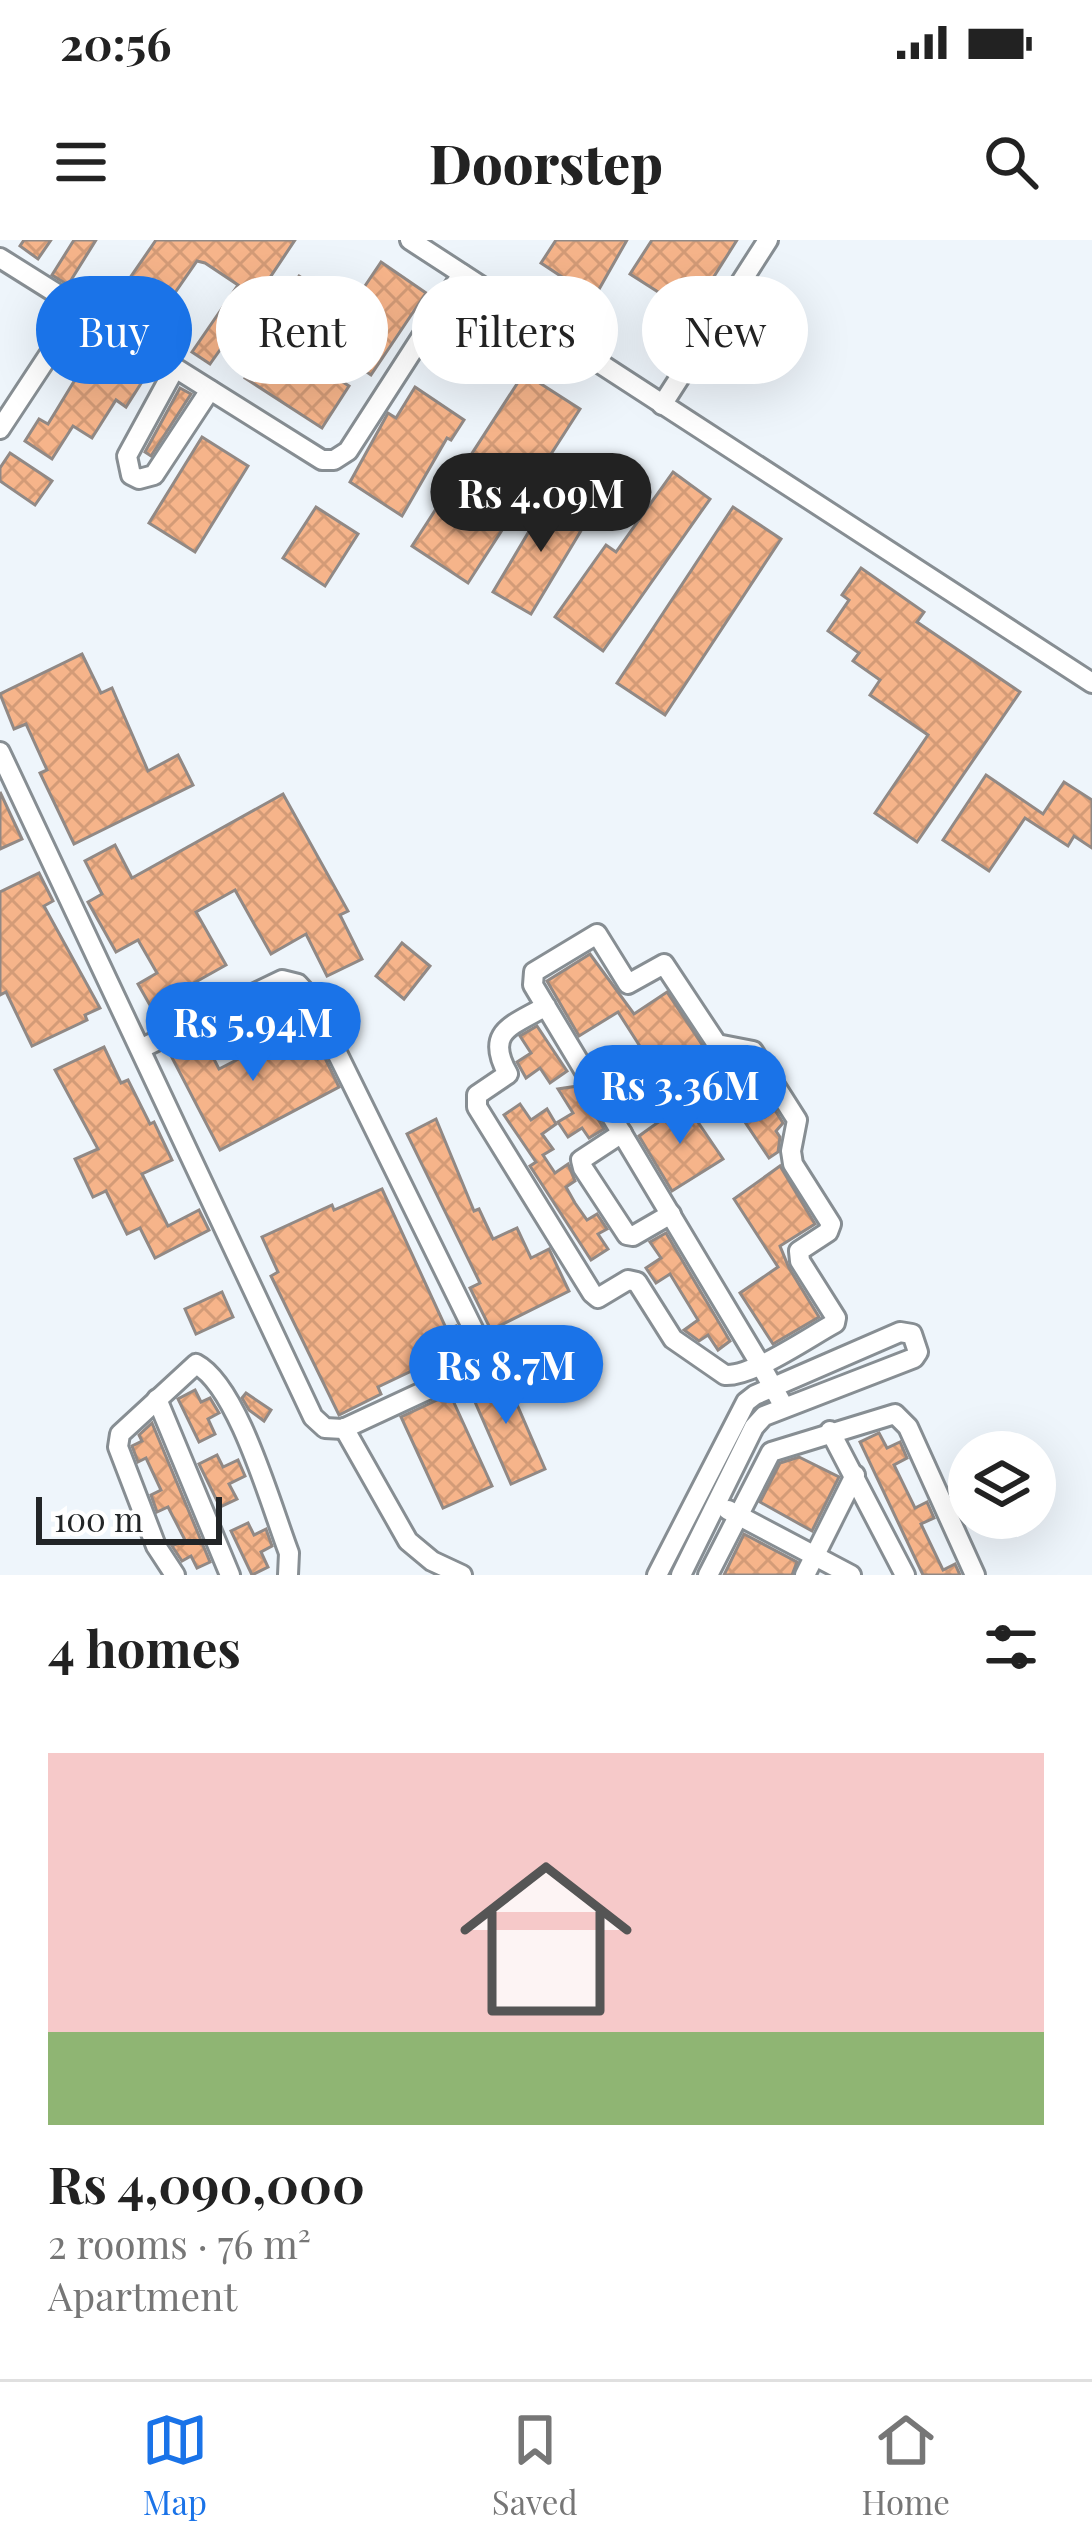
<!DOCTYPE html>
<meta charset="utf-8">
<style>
:root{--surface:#fff;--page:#f6f6f6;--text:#222;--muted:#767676;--line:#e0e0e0;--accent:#1a73e8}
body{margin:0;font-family:"Playfair Display",serif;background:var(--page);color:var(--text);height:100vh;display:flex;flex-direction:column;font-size:45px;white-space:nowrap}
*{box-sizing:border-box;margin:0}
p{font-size:39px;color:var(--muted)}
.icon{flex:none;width:66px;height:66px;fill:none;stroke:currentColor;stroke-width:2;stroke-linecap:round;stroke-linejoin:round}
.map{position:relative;height:1335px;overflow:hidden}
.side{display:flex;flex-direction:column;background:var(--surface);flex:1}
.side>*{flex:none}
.guide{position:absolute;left:36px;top:36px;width:1020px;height:108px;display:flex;gap:24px}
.controls{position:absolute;left:948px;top:1191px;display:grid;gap:24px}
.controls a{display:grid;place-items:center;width:108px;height:108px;border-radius:50%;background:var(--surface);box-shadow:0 12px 48px #0002;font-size:60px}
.scale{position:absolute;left:36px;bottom:30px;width:186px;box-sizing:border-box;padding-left:12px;border:6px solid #222527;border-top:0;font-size:33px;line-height:42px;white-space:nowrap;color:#222527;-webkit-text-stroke:9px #fff;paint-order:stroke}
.price{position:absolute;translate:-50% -102px;padding:0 27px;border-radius:42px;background:var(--accent);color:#fff;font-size:39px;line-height:78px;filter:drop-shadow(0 3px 6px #0008)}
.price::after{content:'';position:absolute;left:50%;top:72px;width:36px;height:27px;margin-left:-18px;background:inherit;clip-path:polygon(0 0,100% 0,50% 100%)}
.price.selected{background:#222;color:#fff}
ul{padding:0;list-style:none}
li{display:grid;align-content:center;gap:24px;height:636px;padding:0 48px}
li span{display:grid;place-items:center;height:372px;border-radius:0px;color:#555}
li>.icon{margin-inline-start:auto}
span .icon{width:216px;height:216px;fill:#fffc;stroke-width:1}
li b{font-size:51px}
h2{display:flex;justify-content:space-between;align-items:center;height:144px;padding:0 48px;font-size:51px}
.chip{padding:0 42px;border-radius:54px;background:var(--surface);box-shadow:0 12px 48px #0002;font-size:42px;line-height:108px}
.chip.selected{background:var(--accent);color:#fff}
.status{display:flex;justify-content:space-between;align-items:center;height:84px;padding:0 60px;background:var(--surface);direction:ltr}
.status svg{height:33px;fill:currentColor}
header{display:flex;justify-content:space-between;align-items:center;height:156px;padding:0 48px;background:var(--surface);font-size:54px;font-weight:800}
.tab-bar{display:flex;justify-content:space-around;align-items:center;height:168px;border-top:3px solid var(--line);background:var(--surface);font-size:33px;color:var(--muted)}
.tab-bar a{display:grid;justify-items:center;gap:6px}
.tab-bar .selected{color:var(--accent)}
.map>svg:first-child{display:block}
</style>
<div class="status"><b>20:56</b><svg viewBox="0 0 49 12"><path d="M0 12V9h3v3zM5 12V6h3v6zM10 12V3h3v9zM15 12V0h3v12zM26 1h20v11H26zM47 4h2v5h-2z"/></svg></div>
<header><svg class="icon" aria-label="menu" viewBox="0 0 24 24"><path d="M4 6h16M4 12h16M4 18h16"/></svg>Doorstep<svg class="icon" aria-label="search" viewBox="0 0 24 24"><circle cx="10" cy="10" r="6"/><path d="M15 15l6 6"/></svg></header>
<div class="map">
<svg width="1092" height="1335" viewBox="0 0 1092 1335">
<defs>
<pattern id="building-cross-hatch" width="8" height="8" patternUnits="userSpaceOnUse" patternTransform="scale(3)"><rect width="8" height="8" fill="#f6b48a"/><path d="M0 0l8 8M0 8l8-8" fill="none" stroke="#d39b77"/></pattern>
</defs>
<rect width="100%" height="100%" fill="#eef5fb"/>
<!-- building -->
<g fill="url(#building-cross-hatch)" stroke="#918985" stroke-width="3">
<path d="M24,0H51L38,19L20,6Z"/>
<path d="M74,0H96L68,45L52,35Z"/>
<path d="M156,0H295L249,69L274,85L268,94L349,146L322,188L245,138L257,119L227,100L210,124L192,112L238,45L205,23L197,21L154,83L114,61Z"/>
<path d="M556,0H627L594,58L541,23Z"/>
<path d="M652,0H737L691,73L630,34Z"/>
<path d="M381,22L426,53L371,135L326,104Z"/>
<path d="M299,36L332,59L317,81L284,59Z"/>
<path d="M459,84L503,112L493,128L449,100Z"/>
<path d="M98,102L147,134L126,167L116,160L92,198L73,186L52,219L25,201L39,179L48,184Z"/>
<path d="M524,133L580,169L468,343L412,306Z"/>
<path d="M415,147L464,180L451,200L447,198L402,276L350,242L388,173L396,178Z"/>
<path d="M180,148L191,154L151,216L145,212Z"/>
<path d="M202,197L248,226L195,312L149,283Z"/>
<path d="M10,213L52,241L35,265L0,241V228Z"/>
<path d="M673,232L710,259L603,411L555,377L606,305L616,312Z"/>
<path d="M550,256L588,279L531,374L493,352Z"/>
<path d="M316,267L358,294L325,346L283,318Z"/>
<path d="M733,267L781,299L665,475L617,443Z"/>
<path d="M861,328L924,372L917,382L1020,452L917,602L875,573L928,495L870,455L880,440L853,421L859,413L828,391L849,360L842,355Z"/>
<path d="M82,414L101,453L112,448L148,531L178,515L193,545L74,604L40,533L47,530L26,484L14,489L0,454Z"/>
<path d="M986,535L1043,574L1064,542L1092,560V608L1074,596L1068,606L1025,578L989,631L943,600Z"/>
<path d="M0,552L22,599L0,609Z"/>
<path d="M283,554L348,671L340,675L362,719L327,736L306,694L271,714L235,650L196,672L226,725L151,767L138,744L157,733L138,700L116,712L88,662L102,654L85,621L115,605L132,638Z"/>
<path d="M39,633L53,661L44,666L100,768L85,775L87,780L32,806L6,752L0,755V652Z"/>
<path d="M402,703L430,726L404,759L376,736Z"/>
<path d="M590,714L634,774L667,752L709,815L727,820L734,829L745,823L754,837L745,843L753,860L765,877L775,870L783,883L776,891L780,897L778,912L769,918L698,812L659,836L618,772L579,796L547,741Z"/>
<path d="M302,786L318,819L324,816L339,847L220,910L168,810L201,794L219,829Z"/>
<path d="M537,786L567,831L550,843L540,828L526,838L517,822L531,813L520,796Z"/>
<path d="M104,807L121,843L128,840L150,884L154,882L172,920L142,934L168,986L199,970L209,990L155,1018L140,988L127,994L106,951L93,957L75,919L98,909L55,830Z"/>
<path d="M578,846L604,889L589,898L582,888L568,897L558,882L573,873L558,849Z"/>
<path d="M685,863L723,919L672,951L639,896Z"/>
<path d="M520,864L531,880L547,869L556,884L542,894L553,909L543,915L555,933L568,924L575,941L566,947L575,963L587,980L597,974L607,989L598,994L608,1009L591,1020L530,926L536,922L504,875Z"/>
<path d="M436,879L474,971L479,969L493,999L517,988L531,1018L549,1009L569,1051L491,1090L470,1048L480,1043L407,894Z"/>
<path d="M780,926L815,984L780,1006L789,1028L819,1077L773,1104L740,1053L778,1027L734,959Z"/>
<path d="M382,949L445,1086L449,1089L456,1086L464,1103L445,1117L447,1123L424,1134L420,1127L378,1147L381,1154L339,1175L271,1036L278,1032L262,997L332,965L334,970Z"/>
<path d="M666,993L730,1101L718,1110L708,1095L699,1101L684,1090L698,1080L670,1034L656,1043L646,1028L661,1018L650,1002Z"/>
<path d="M222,1052L233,1077L196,1094L185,1069Z"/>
<path d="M502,1130L545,1229L511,1244L468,1146Z"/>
<path d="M195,1150L201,1162L210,1158L219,1173L208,1179L215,1194L199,1202L178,1159Z"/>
<path d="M246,1153L271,1170L264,1181L249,1170L242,1158Z"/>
<path d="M450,1154L492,1246L443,1268L401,1177Z"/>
<path d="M152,1183L210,1322L197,1328L191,1316L182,1321L172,1306L185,1300L168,1267L157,1272L151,1255L161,1250L146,1218L138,1222L132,1206L142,1201L139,1195Z"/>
<path d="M879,1193L887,1208L900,1202L907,1218L894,1225L915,1268L927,1262L934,1278L921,1284L943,1330L955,1324L960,1335H923L860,1202Z"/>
<path d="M217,1215L223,1227L238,1220L245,1236L229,1244L237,1259L220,1267L199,1224Z"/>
<path d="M799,1217L839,1237L812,1291L760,1262L780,1223Z"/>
<path d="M248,1283L254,1295L266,1289L272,1306L261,1312L268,1327L252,1335L231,1291Z"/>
<path d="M744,1294L797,1322L792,1335H724Z"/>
</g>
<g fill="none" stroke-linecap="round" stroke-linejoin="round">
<!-- minor casing -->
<g stroke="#878e93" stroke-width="24">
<g id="minor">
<path d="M410,0L1092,443"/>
<path d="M0,18L322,220H334L348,211L462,34"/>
<path d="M175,128L127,216L131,235L139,239L154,235L210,150"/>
<path d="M662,165L768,0"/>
<path d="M0,189L79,69"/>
<path d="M0,512L313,1177L325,1188L343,1189L468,1131L479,1121L480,1103L309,756L298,744L282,740L140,809"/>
<path d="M546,766C512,786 484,791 508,834L477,855V867L592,1053L598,1058L628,1040L637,1042L673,1099L725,1135C752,1137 809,1097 835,1083L836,1078L800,1021L799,1011L828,992L831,984L793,924L791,911L797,880L753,811L717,804L664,724L628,744L597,694L534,732L533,745L760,1124L784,1167"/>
<path d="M622,893L581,920L583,928L627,995L633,996L671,974"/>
<path d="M157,1159L230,1335"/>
<path d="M344,1188L408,1301L432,1321L462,1335"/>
<path d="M830,1191L905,1335"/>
<path d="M728,1270L851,1335"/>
<path d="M175,1335L156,1306L118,1207L120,1194L196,1124C238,1146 271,1266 289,1313L288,1335"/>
<path d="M657,1335L746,1162L755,1155L900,1092L912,1094L918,1112L914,1118L764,1176L754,1187L681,1335"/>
<path d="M708,1335L771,1212L895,1174L908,1187L975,1335"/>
<path d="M805,1335L855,1235"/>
</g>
</g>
<!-- minor -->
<use href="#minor" stroke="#fff" stroke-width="18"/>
</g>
</svg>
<div class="controls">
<a><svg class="icon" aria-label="layers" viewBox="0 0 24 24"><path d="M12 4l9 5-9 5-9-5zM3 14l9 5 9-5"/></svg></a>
</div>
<div class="scale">100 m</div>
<b class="price selected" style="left:541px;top:315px">Rs 4.09M</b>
<b class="price" style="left:253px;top:844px">Rs 5.94M</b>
<b class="price" style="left:680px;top:907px">Rs 3.36M</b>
<b class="price" style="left:506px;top:1187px">Rs 8.7M</b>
<div class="guide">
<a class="chip selected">Buy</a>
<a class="chip">Rent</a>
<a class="chip">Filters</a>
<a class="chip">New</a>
</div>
</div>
<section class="side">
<h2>4 homes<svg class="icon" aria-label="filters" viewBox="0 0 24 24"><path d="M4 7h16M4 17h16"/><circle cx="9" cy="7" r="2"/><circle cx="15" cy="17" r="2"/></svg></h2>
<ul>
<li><span style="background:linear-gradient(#f6c9c9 75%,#8fb573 0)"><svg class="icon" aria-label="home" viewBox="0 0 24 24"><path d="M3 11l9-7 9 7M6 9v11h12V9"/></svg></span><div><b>Rs 4,090,000</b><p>2 rooms · 76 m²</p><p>Apartment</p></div></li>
</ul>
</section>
<nav class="tab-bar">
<a class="selected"><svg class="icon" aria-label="map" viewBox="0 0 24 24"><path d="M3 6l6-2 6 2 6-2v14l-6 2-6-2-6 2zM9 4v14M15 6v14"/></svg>Map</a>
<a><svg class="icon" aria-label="saved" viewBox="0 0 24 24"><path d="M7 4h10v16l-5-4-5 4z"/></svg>Saved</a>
<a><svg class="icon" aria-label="home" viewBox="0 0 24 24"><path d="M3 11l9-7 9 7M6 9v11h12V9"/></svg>Home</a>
</nav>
